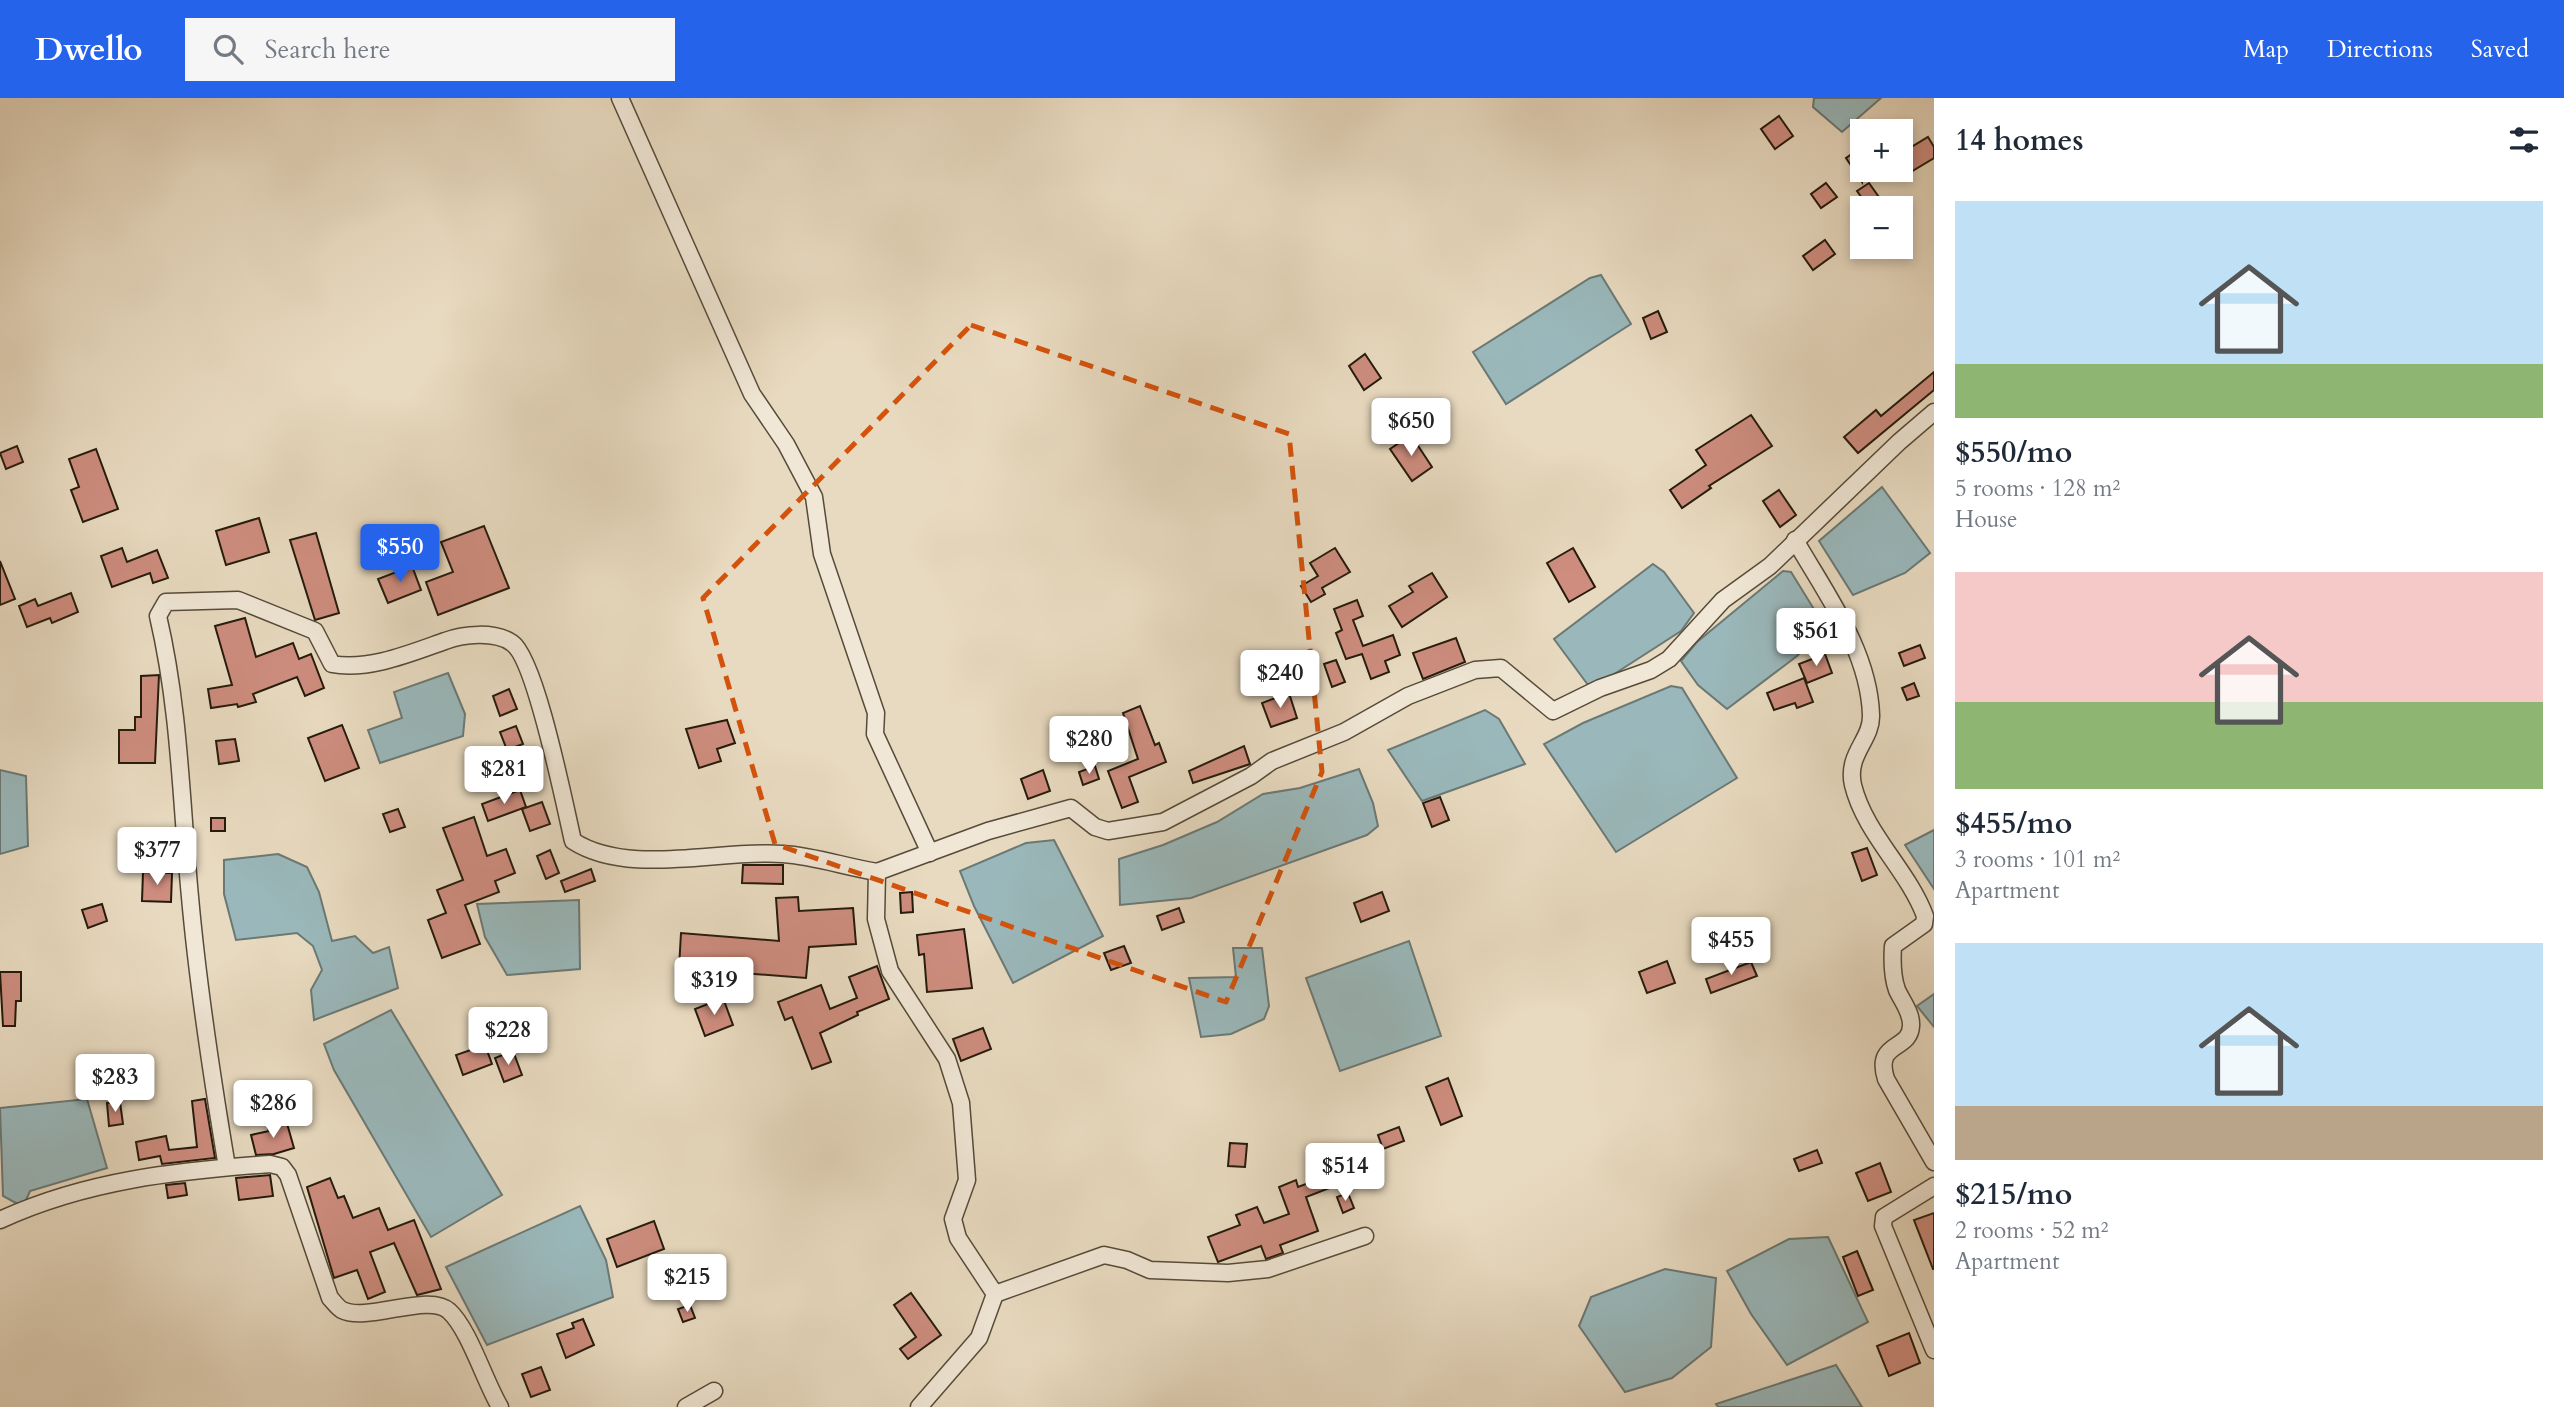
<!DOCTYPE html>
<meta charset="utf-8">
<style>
:root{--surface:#fff;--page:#f6f6f7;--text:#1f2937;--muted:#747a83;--accent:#2563eb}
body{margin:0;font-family:Cardo,serif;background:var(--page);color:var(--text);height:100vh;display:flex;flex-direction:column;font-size:26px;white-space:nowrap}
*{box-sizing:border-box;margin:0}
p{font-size:23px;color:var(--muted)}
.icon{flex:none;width:38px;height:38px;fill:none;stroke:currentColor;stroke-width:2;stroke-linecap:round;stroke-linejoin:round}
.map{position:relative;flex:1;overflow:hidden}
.details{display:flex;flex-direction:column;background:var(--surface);width:630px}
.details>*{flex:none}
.controls{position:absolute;left:1850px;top:21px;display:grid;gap:14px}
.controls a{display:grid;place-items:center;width:63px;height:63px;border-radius:0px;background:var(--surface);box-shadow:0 4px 10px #0003;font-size:35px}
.price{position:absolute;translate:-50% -60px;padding:0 16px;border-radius:7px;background:#fff;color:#222;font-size:23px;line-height:46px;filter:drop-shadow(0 2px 4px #0008)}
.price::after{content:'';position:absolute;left:50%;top:42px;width:21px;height:16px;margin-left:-10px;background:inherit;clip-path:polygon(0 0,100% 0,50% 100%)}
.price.active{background:var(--accent);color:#fff}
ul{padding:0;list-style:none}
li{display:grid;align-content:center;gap:14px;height:371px;padding:0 21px}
li span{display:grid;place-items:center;height:217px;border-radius:0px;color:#555}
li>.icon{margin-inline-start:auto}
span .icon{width:126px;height:126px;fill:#fffc;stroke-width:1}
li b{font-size:30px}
h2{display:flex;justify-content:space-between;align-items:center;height:84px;padding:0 21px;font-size:30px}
header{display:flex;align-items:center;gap:42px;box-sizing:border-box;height:98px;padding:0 35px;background:var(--accent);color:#fff}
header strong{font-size:33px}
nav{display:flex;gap:38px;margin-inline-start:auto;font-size:24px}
.search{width:490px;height:63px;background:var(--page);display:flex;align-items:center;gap:18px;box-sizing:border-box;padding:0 24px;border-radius:0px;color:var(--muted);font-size:26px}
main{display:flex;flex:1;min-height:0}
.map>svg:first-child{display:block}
</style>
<header>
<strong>Dwello</strong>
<div class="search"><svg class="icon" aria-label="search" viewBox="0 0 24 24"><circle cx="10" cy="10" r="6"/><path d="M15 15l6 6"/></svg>Search here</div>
<nav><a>Map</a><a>Directions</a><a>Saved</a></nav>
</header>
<main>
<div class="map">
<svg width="1934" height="1309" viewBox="0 0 1934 1309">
<rect width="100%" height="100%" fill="#e8dac0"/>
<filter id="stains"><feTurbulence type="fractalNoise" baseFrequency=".00286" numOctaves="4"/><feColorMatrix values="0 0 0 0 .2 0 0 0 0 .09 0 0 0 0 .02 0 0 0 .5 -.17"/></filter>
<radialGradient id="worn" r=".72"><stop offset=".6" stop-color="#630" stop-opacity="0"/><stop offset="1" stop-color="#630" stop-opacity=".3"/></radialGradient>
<!-- water -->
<g fill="#9ab8bb" stroke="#6b7975" stroke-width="2">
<path d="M1814,0H1881L1842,34L1813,9Z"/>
<path d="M1601,177L1631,226L1506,306L1473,254L1590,180Z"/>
<path d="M1882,389L1930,455L1905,475L1853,497L1819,443Z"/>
<path d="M1653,466L1664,474L1694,515L1681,533L1591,591L1554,541Z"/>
<path d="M1783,473L1791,474L1825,529L1797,558L1727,611L1698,587L1681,563L1697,544Z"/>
<path d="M448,575L465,616L463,638L380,665L368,632L402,620L394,594Z"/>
<path d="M1671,588L1682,590L1737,680L1616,754L1544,646L1583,625Z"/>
<path d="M1485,612L1499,621L1525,666L1422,703L1388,652Z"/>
<path d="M1359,671L1373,705L1378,728L1367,737L1191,800L1120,807L1119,761L1163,747L1217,724L1263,696L1300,690Z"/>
<path d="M0,672L26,678L28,748L0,756Z"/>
<path d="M1934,732V791L1905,747Z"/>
<path d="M1054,742L1103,838L1013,885L974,808L960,773L1026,745Z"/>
<path d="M278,756L307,769L319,794L332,843L355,838L373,855L389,849L398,890L314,922L311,892L322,872L313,848L297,835L236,842L224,796V762Z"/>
<path d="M579,802L580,871L507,877L485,839L477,806Z"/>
<path d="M1409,843L1441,938L1340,973L1306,880Z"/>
<path d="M1233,850H1262L1269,908L1264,921L1231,936L1201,939L1189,880L1236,879Z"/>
<path d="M1934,896V929L1917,908Z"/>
<path d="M391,912L502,1097L431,1139L334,972L324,946Z"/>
<path d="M87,1001L107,1070L30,1093L23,1109L3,1098L0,1010Z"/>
<path d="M580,1108L606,1162L613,1199L487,1247L446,1169Z"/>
<path d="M1828,1139L1868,1224L1787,1267L1751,1216L1727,1173L1789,1141Z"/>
<path d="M1665,1171L1716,1180L1711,1249L1672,1280L1625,1294L1579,1228L1591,1199Z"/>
<path d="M1836,1267L1862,1309H1718L1716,1306Z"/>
</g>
<!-- building -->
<g fill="#ce8d7f" stroke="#251b0c" stroke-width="2">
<path d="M1779,18L1793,38L1775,51L1761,31Z"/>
<path d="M1928,39L1934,49V60L1909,75L1900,56Z"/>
<path d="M1862,49V84L1846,60Z"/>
<path d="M1826,85L1837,99L1821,110L1811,96Z"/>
<path d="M1869,85L1881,102L1869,110L1857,93Z"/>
<path d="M1825,142L1835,156L1813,172L1803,158Z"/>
<path d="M1658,213L1667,234L1651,241L1643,220Z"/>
<path d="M1365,256L1381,280L1364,292L1349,268Z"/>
<path d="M1934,274V292L1858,355L1844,339L1876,312L1881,318Z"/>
<path d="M1751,317L1772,348L1709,388L1711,390L1682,410L1670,392L1706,367L1696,352Z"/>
<path d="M1411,337L1432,369L1412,383L1390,351Z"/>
<path d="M17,348L23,364L6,371L0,355Z"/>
<path d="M96,351L118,411L83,424L71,392L79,389L69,361Z"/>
<path d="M1779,392L1796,417L1780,429L1763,403Z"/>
<path d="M259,420L269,454L226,467L216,433Z"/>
<path d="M484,428L509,490L438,517L426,484L453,474L441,444Z"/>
<path d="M316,435L339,515L315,522L290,442Z"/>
<path d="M122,450L127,464L157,452L168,480L153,485L150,475L112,489L101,458Z"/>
<path d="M1335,450L1350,474L1322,490L1325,496L1311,504L1301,488L1318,478L1310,465Z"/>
<path d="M1573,450L1595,489L1569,504L1547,465Z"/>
<path d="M0,463L15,501L0,507Z"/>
<path d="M412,468L421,492L388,505L378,481Z"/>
<path d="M1432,475L1447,499L1402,529L1389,508L1413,494L1409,488Z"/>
<path d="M71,495L78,514L52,525L50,520L27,529L19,508L35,501L38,508Z"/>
<path d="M1357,502L1363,518L1353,522L1363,548L1393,537L1400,557L1385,563L1389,574L1371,581L1362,556L1346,561L1336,535L1342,532L1334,511Z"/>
<path d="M245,520L256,559L293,545L299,561L311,556L324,590L305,598L297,579L253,596L256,604L238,609L237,606L211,610L208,591L232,587L215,528Z"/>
<path d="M1456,540L1465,564L1423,581L1413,555Z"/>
<path d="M1920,547L1925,560L1904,568L1899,555Z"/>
<path d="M1825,556L1832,575L1807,585L1799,566Z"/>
<path d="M1336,562L1345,584L1332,589L1324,566Z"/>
<path d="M159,577L155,665H119V632H135V619H141V578Z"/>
<path d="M1804,580L1813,604L1797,610L1795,605L1774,612L1767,595Z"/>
<path d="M1914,585L1919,598L1907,602L1902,590Z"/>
<path d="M509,591L517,611L500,618L493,598Z"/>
<path d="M1289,595L1297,620L1271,629L1262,605Z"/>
<path d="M1140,608L1155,647L1159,645L1166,664L1129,679L1138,704L1122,710L1108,673L1138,661L1123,615Z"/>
<path d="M727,622L735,645L717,651L721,663L699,670L686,631Z"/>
<path d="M342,627L359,670L325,683L308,640Z"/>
<path d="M516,628L523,646L507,652L500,634Z"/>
<path d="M235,641L239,663L219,666L216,643Z"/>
<path d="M1244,648L1250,666L1193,685L1189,673Z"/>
<path d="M1095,668L1099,681L1083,687L1079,674Z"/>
<path d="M1043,672L1050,693L1028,701L1021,681Z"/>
<path d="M520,692L526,709L488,723L482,706Z"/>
<path d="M1440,699L1449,722L1432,729L1423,705Z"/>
<path d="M542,704L550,726L530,733L522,711Z"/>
<path d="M398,711L405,729L390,734L383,716Z"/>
<path d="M474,719L487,758L506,751L515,775L495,783L499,794L465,807L480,846L442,860L428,822L446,815L437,792L463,782L443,730Z"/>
<rect x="211" y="720" width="14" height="13"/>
<path d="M1867,750L1877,777L1862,783L1852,755Z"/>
<path d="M550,752L559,775L546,781L537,758Z"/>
<path d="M743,767H783V786L742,785Z"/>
<path d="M591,771L595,783L565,794L561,783Z"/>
<path d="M143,774L172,775L171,804L142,803Z"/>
<path d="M912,794L913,814L901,815L900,795Z"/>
<path d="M1382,794L1389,813L1361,824L1354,805Z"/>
<path d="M798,799L799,813L853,810L856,846L809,849L806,880L679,870L681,835L779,843L776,800Z"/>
<path d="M102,806L107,823L88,830L82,812Z"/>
<path d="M1179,810L1184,824L1162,832L1157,818Z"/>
<path d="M964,831L972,890L927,894L924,856L919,857L917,837Z"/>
<path d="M1124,848L1131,865L1111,872L1104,855Z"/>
<path d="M1667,863L1675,885L1647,895L1639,874Z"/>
<path d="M1751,864L1757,878L1711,895L1706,881Z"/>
<path d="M877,868L889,901L857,914L858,917L820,935L831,964L812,971L792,919L785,922L778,904L821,887L830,911L857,900L849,879Z"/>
<path d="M0,874H21V903H16L15,928H3Z"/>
<path d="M723,900L733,927L705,938L695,911Z"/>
<path d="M983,930L991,951L961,963L953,941Z"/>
<path d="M485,947L492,966L463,977L456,957Z"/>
<path d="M513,953L522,977L504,984L495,960Z"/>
<path d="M1448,980L1462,1018L1441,1027L1426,989Z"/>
<path d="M205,1001L215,1060L162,1066L160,1058L139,1062L136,1044L166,1038L169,1052L197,1049L192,1003Z"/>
<path d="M120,1004L123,1026L109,1028L107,1005Z"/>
<path d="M286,1022L294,1050L274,1056L256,1057L251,1037L269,1033L267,1028Z"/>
<path d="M1399,1029L1404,1043L1383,1051L1378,1037Z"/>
<path d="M1230,1045L1247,1046L1245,1069L1228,1068Z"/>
<path d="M1817,1052L1822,1065L1799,1073L1794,1061Z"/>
<path d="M1880,1065L1891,1094L1868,1103L1856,1075Z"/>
<path d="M1336,1075L1340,1086L1306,1099L1318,1133L1280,1147L1283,1155L1266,1161L1261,1148L1218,1164L1208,1139L1240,1127L1236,1117L1257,1109L1264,1125L1289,1116L1279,1089L1296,1082L1298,1089Z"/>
<path d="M270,1077L273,1098L239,1102L236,1080Z"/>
<path d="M330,1080L338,1100L344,1098L353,1120L379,1110L388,1132L414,1122L441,1191L417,1197L394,1145L370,1154L385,1194L368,1201L357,1172L334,1180L307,1089Z"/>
<path d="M185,1085L187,1097L168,1100L166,1087Z"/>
<path d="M1348,1095L1354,1110L1343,1115L1337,1099Z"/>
<path d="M1934,1115V1171H1933L1914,1122Z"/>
<path d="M654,1123L664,1151L617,1169L607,1141Z"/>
<path d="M1857,1153L1873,1192L1858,1198L1843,1159Z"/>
<path d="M911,1195L941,1237L908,1261L900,1251L916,1239L894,1207Z"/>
<path d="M690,1207L695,1220L683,1224L678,1211Z"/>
<path d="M583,1221L594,1247L566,1260L557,1236L574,1230L572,1225Z"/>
<path d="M1909,1235L1920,1265L1889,1278L1877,1248Z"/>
<path d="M541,1269L550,1292L531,1299L522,1276Z"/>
</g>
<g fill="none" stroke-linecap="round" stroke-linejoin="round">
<!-- street casing -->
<g stroke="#564b39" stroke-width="19">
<g id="street">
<path d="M620,0L752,296L786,346L814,399L822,456L876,615L875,636L930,755"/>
<path d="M1795,442C1826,496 1869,553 1871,617C1872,642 1846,656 1853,687C1865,736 1908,772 1925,818L1924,826L1893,848C1892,863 1892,878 1897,892C1902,903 1912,915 1911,928C1910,953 1874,943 1886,981L1934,1064"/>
<path d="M227,1069C212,980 198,889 190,799C181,704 180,612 158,518L166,504L238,502L315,533L332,566C368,573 411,555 445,543C463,536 495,533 512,545C536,561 565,709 573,743C629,779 718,751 783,756C814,758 846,769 877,774"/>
<path d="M1934,1088L1884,1119L1883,1128L1934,1252"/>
<path d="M0,1122C87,1082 176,1073 270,1066L282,1069L288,1077L330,1200C333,1203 338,1210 342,1212C367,1225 429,1194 449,1213C469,1231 485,1284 500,1309"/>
<path d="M995,1196L1104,1157L1127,1162L1150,1172L1228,1175L1268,1171L1365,1138"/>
<path d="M686,1309L714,1293"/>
<path d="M919,1309L979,1240L995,1196L958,1140L953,1121L967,1082L961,1005L947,961L890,873L876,821L877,774L988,733L1071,710L1095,729L1108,733L1163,724L1251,678L1272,663L1344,634L1408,598L1475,572L1501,570L1553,613L1600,590L1651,572L1669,561L1723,502L1770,468L1899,344L1934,314"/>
</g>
</g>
<!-- street -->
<use href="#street" stroke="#f0e7d6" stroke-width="16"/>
</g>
<!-- marked area -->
<path fill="none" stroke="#d4530c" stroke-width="5" stroke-dasharray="14 9" stroke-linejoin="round" d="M971,227L1289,336L1322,674L1226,904L775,746L703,500Z"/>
<rect width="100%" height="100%" filter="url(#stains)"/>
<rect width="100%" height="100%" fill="url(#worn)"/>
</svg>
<div class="controls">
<a>+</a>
<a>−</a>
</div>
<b class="price" style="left:1411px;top:360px">$650</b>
<b class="price active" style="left:400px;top:486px">$550</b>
<b class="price" style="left:1816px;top:570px">$561</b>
<b class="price" style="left:1280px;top:612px">$240</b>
<b class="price" style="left:1089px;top:678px">$280</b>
<b class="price" style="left:504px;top:708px">$281</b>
<b class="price" style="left:157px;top:789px">$377</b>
<b class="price" style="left:1731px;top:879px">$455</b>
<b class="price" style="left:714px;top:919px">$319</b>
<b class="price" style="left:508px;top:969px">$228</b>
<b class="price" style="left:115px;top:1016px">$283</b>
<b class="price" style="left:273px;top:1042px">$286</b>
<b class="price" style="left:1345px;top:1105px">$514</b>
<b class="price" style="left:687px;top:1216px">$215</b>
</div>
<section class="details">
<h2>14 homes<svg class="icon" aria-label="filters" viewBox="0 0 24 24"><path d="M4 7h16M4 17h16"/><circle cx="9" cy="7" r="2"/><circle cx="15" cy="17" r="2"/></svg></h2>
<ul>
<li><span style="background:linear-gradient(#bfe0f5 75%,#8fb573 0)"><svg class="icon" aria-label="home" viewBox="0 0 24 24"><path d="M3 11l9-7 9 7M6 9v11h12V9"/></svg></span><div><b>$550/mo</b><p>5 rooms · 128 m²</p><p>House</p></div></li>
<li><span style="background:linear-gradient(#f6c9c9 60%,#8fb573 0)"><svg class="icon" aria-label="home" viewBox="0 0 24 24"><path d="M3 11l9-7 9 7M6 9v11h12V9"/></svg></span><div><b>$455/mo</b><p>3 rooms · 101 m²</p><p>Apartment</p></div></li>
<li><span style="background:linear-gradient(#bfe0f5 75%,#b9a48a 0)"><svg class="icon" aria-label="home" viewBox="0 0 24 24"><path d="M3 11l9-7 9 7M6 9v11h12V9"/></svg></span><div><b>$215/mo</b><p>2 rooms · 52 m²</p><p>Apartment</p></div></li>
</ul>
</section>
</main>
